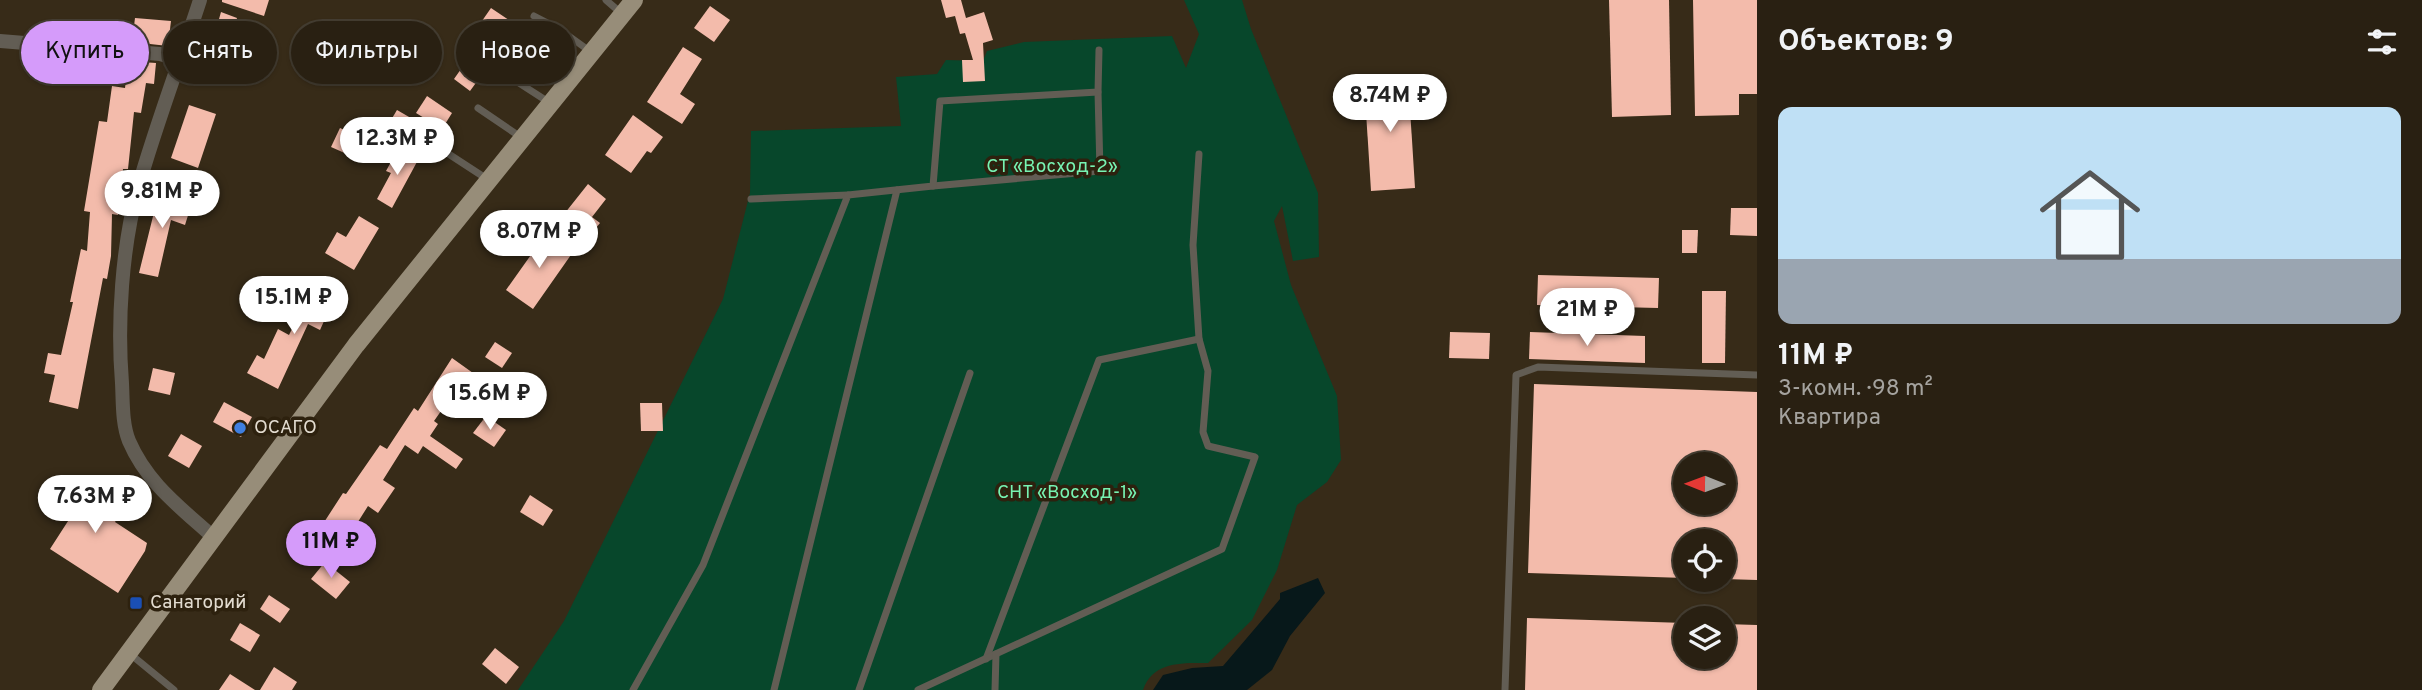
<!DOCTYPE html>
<html lang="ru">
<meta charset="utf-8">
<style>
:root{--surface:#292012;--page:#31281b;--text:#f1f3f6;--muted:#a5a39f;--line:#453e32;--accent:#d59bfa}
body{margin:0;font-family:Overpass,sans-serif;background:var(--page);color:var(--text);height:100vh;display:flex;flex-direction:column;font-size:26px;white-space:nowrap}
*{box-sizing:border-box;margin:0}
p{font-size:23px;color:var(--muted)}
.icon{flex:none;width:38px;height:38px;fill:none;stroke:currentColor;stroke-width:2;stroke-linecap:round;stroke-linejoin:round}
.map{position:relative;flex:1;overflow:hidden}
.panel{display:flex;flex-direction:column;background:var(--surface);width:665px}
.panel>*{flex:none}
.hud{position:absolute;left:21px;top:21px;width:665px;height:63px;display:flex;gap:14px}
.needle{width:46px;rotate:271deg}
.fabs{position:absolute;left:1673px;top:452px;display:grid;gap:14px}
.fabs a{display:grid;place-items:center;width:63px;height:63px;border-radius:50%;background:var(--surface);box-shadow:0 2px 5px #0004,0 0 0 2px var(--line);font-size:35px}
.price{position:absolute;translate:-50% -60px;padding:0 16px;border-radius:24px;background:#fff;color:#222;font-size:23px;line-height:46px;filter:drop-shadow(0 2px 4px #0008)}
.price::after{content:'';position:absolute;left:50%;top:42px;width:21px;height:16px;margin-left:-10px;background:inherit;clip-path:polygon(0 0,100% 0,50% 100%)}
.price.on{background:var(--accent);color:#111}
ul{padding:0;list-style:none}
li{display:grid;align-content:center;gap:14px;height:371px;padding:0 21px}
li+li{border-top:2px solid var(--line)}
li span{display:grid;place-items:center;height:217px;border-radius:14px;color:#555}
li>.icon{margin-inline-start:auto}
span .icon{width:126px;height:126px;fill:#fffc;stroke-width:1}
li b{font-size:30px}
h2{display:flex;justify-content:space-between;align-items:center;height:84px;padding:0 21px;font-size:30px}
.tag{padding:0 24px;border-radius:32px;background:var(--surface);box-shadow:0 2px 5px #0004,0 0 0 2px var(--line);font-size:24px;line-height:63px}
.tag.on{background:var(--accent);color:#111}
main{display:flex;flex:1;min-height:0}
.map>svg:first-child{display:block}
</style>
<main>
<div class="map">
<svg width="1757" height="690" viewBox="0 0 1757 690">
<rect width="100%" height="100%" fill="#372b18"/>
<!-- green -->
<path fill="#07472b" d="M1184,0H1242L1251,29L1318,193L1319,257L1293,261L1282,206L1274,221L1291,285L1337,396L1341,460L1327,482L1297,505L1277,570L1252,620L1208,663C1182,663 1153,661 1143,690H518L564,621L723,299L750,193L751,131L901,126L896,77L937,74L946,60L983,61L987,51L1024,42L1172,36L1186,68L1199,34Z"/>
<!-- water -->
<path fill="#07181a" d="M1318,578L1325,593L1290,636L1272,670L1247,690H1153L1163,675L1192,668L1223,666L1280,599V593Z"/>
<!-- building -->
<g fill="#f3bbab" fill-rule="evenodd">
<path d="M222,0H269L264,16L222,2Z"/>
<path d="M941,0H961L966,18L984,12L993,40L983,43L985,81L963,82L962,60H973L965,33L960,34L955,16L946,18Z"/>
<path d="M1609,0H1669L1671,115L1612,117Z"/>
<path d="M1693,0H1757V94H1739V115L1695,116Z"/>
<path d="M710,6L730,20L714,42L694,28Z"/>
<path d="M491,8L512,22L488,56L478,74L481,76L470,91L454,79L468,59L464,56L479,33L475,31Z"/>
<path d="M221,12L237,18L225,57L238,61L230,85L203,76Z"/>
<path d="M135,18L171,21L168,46L132,42Z"/>
<path d="M683,47L702,59L680,94L695,104L682,124L647,102Z"/>
<path d="M128,61L156,63L154,84L146,83L141,113L134,112L128,169H123L118,215L112,214L111,256L107,279L103,278L78,409L49,402L55,375L44,373L48,353L61,355L73,302H70L81,249L87,251L90,212L84,211L99,121L107,122L112,86L125,88Z"/>
<path d="M1408,77L1415,188L1371,191L1364,80Z"/>
<path d="M427,96L452,113L442,129L416,113Z"/>
<path d="M189,105L216,114L198,168L171,158Z"/>
<path d="M397,110L416,121L404,142L385,130Z"/>
<path d="M633,115L663,137L651,153L647,151L631,173L605,155Z"/>
<path d="M340,128L374,143L365,162L331,147Z"/>
<path d="M398,149L418,160L392,208L377,199L391,173L386,171Z"/>
<path d="M588,184L606,199L592,217L600,223L587,239L561,218Z"/>
<path d="M160,188L184,196L181,206L190,209L185,225L171,220L158,277L139,273Z"/>
<path d="M1731,208H1757V236L1730,235Z"/>
<path d="M359,216L379,228L354,270L325,253L337,232L346,237Z"/>
<path d="M1682,230H1698L1697,253H1682Z"/>
<path d="M542,231L573,252L533,309L506,290L533,252L529,250Z"/>
<path d="M1538,275L1659,278L1658,308L1537,305Z"/>
<path d="M317,279L339,288L320,330L308,324L278,389L247,373L257,355L264,359L278,329L289,335Z"/>
<path d="M1702,291H1726L1725,363H1702Z"/>
<path d="M1450,332L1490,333L1489,359L1449,358Z"/>
<path d="M1530,332L1645,336V363L1529,359Z"/>
<path d="M495,342L512,353L502,368L485,357Z"/>
<path d="M452,358L480,378L463,401L453,394L434,421L438,424L430,436L463,459L456,469L423,446L418,454L405,445L383,480L395,488L378,513L368,506L356,525L349,521L324,558L308,547L343,493L346,494L380,445L387,449L414,408L418,411Z"/>
<path d="M153,368L175,373L170,395L148,390Z"/>
<path d="M1534,384L1757,392V580L1724,579V541H1685V578L1528,573ZM1685,464H1724V502H1685Z"/>
<path d="M224,402L252,417L241,437L213,422Z"/>
<path d="M640,403H662L663,431H641Z"/>
<path d="M486,416L506,430L494,447L473,433Z"/>
<path d="M181,434L202,446L189,468L168,456Z"/>
<path d="M51,480L81,500L91,485L125,507L115,522L147,543L145,551L118,593L50,549L70,518L39,499Z"/>
<path d="M530,495L553,510L543,526L520,512Z"/>
<path d="M325,562L350,582L336,599L311,579Z"/>
<path d="M269,595L290,609L280,623L260,609Z"/>
<path d="M1527,618L1685,623V656H1724V624L1757,625V690H1525Z"/>
<path d="M240,623L260,635L250,652L230,640Z"/>
<path d="M495,648L519,667L506,684L482,664Z"/>
<path d="M274,667L297,682L292,690H260Z"/>
<path d="M230,674L255,690H219Z"/>
</g>
<g fill="none" stroke-linecap="round" stroke-linejoin="round">
<!-- service -->
<g stroke="#625d54" stroke-width="7">
<path d="M606,0L621,13"/>
<path d="M534,16L559,29L591,52"/>
<path d="M502,72L550,103"/>
<path d="M478,108L522,138"/>
<path d="M441,149L487,179"/>
<path d="M933,186L1100,171L1098,92"/>
<path d="M751,199L848,195"/>
<path d="M129,653L174,690"/>
<path d="M986,659L1099,360L1199,339"/>
<path d="M633,690L703,565L848,195L933,186L940,101L1098,92L1099,50"/>
<path d="M774,690L897,190"/>
<path d="M859,690L970,373"/>
<path d="M918,690L1222,549L1255,457L1208,446L1203,432L1208,371L1199,339L1193,245L1199,154"/>
<path d="M995,690L996,654"/>
<path d="M1505,690L1516,375L1538,367L1757,375"/>
</g>
<!-- minor -->
<g stroke="#625d54" stroke-width="14">
<path d="M200,0C180,62 156,124 138,188C122,247 117,322 122,383C123,402 122,424 129,441C147,483 180,507 213,537"/>
<path d="M0,41L160,54L181,60"/>
</g>
<!-- primary -->
<path stroke="#978d79" stroke-width="18" d="M101,690L356,345L634,0"/>
</g>
<!-- markers -->
<circle fill="#3f7fe0" stroke="#2d210e" stroke-width="2.5" cx="240" cy="428" r="7"/>
<rect fill="#1a4fb4" stroke="#2d210e" stroke-width="2.5" x="129" y="596" width="14" height="14" rx="3.5"/>
<g text-anchor="middle" dominant-baseline="central" stroke-width="7" stroke-linejoin="round" paint-order="stroke">
<!-- park labels -->
<g font-size="19" fill="#77f3b2" stroke="#2d210e">
<text x="1052" y="167">СТ «Восход-2»</text>
<text x="1067" y="493">СНТ «Восход-1»</text>
</g>
<!-- poi labels -->
<g font-size="19" fill="#e3dcd0" stroke="#2d210e" text-anchor="start">
<text x="254" y="428">ОСАГО</text>
<text x="150" y="603">Санаторий</text>
</g>
</g>
</svg>
<div class="fabs">
<a><svg class="needle" viewBox="-14 -14 28 28"><path d="M0-13l5 13h-10z" fill="#e53935"/><path d="M0 13l5-13h-10z" fill="#a5a39f"/></svg></a>
<a><svg class="icon" aria-label="locate" viewBox="0 0 24 24"><circle cx="12" cy="12" r="6"/><path d="M12 2v4M12 18v4M2 12h4M18 12h4"/></svg></a>
<a><svg class="icon" aria-label="layers" viewBox="0 0 24 24"><path d="M12 4l9 5-9 5-9-5zM3 14l9 5 9-5"/></svg></a>
</div>
<b class="price" style="left:1390px;top:134px">8.74M ₽</b>
<b class="price" style="left:397px;top:177px">12.3M ₽</b>
<b class="price" style="left:162px;top:230px">9.81M ₽</b>
<b class="price" style="left:539px;top:270px">8.07M ₽</b>
<b class="price" style="left:294px;top:336px">15.1M ₽</b>
<b class="price" style="left:1587px;top:348px">21M ₽</b>
<b class="price" style="left:490px;top:432px">15.6M ₽</b>
<b class="price" style="left:95px;top:535px">7.63M ₽</b>
<b class="price on" style="left:331px;top:580px">11M ₽</b>
<div class="hud">
<a class="tag on">Купить</a>
<a class="tag">Снять</a>
<a class="tag">Фильтры</a>
<a class="tag">Новое</a>
</div>
</div>
<section class="panel">
<h2>Объектов: 9<svg class="icon" aria-label="filters" viewBox="0 0 24 24"><path d="M4 7h16M4 17h16"/><circle cx="9" cy="7" r="2"/><circle cx="15" cy="17" r="2"/></svg></h2>
<ul>
<li><span style="background:linear-gradient(#bfe0f5 70%,#9aa5b1 0)"><svg class="icon" aria-label="home" viewBox="0 0 24 24"><path d="M3 11l9-7 9 7M6 9v11h12V9"/></svg></span><div><b>11M ₽</b><p>3-комн. · 98 m²</p><p>Квартира</p></div></li>
</ul>
</section>
</main>
